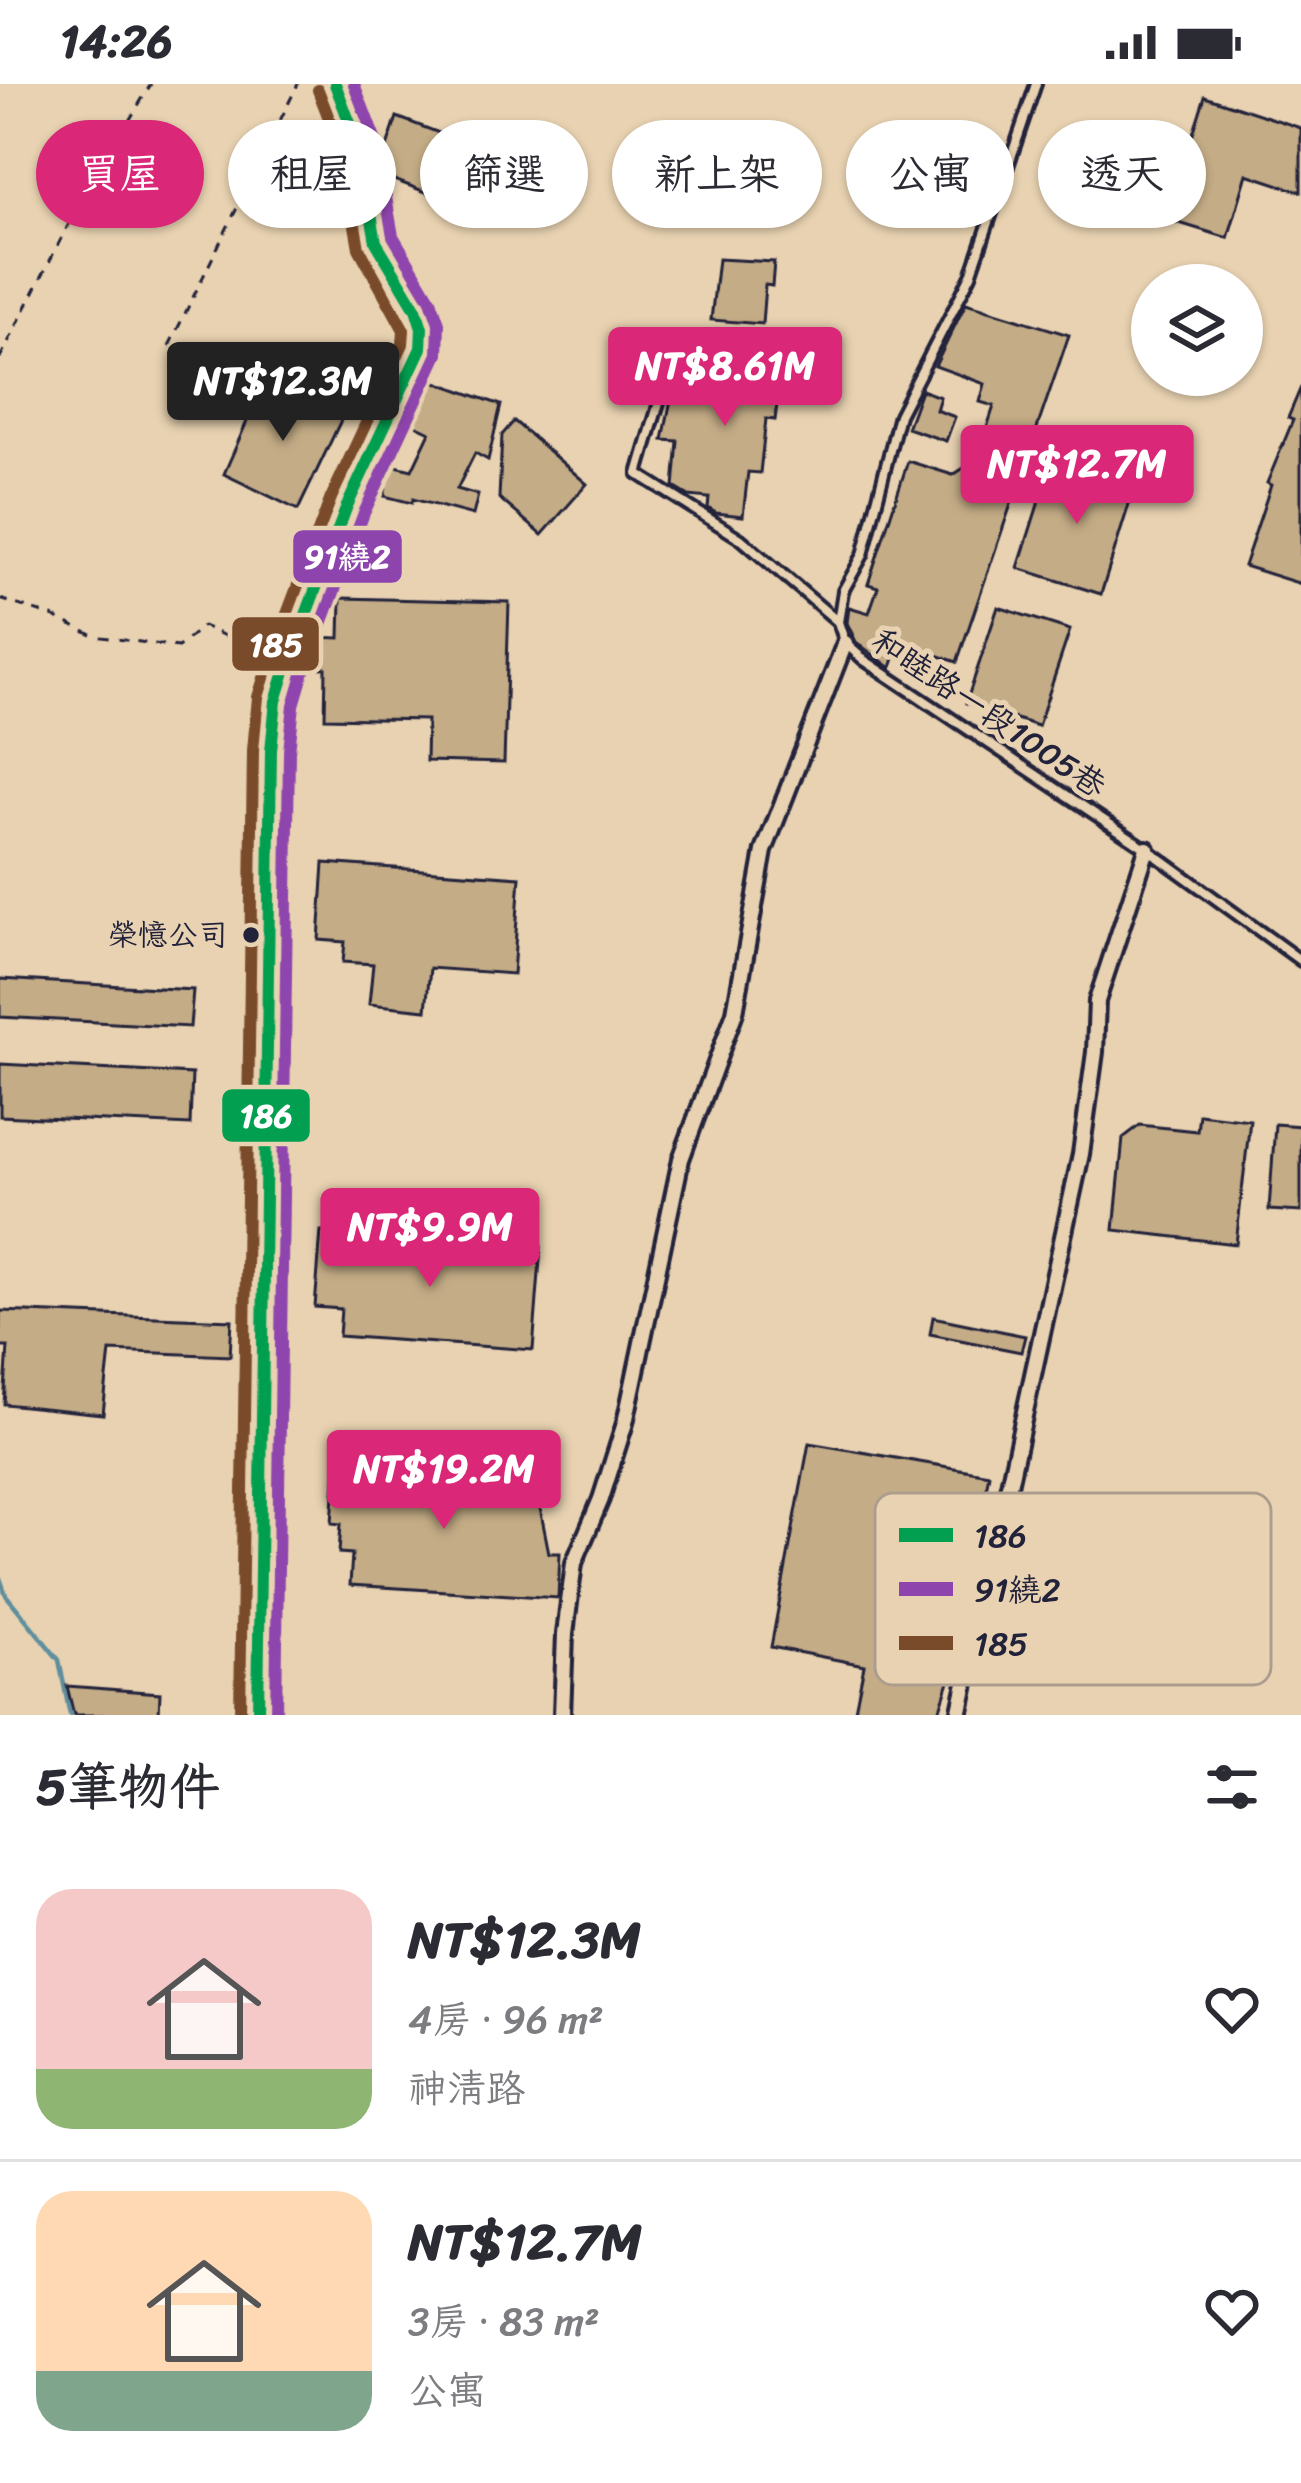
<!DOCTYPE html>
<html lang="zh-TW">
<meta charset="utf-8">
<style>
:root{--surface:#fff;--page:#f2f2f3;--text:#2b2b33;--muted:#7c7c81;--line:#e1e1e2;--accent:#db2777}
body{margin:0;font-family:Sriracha,"LXGW WenKai TC",sans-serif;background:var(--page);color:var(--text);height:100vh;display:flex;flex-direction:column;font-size:45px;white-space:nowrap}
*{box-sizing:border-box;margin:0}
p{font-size:39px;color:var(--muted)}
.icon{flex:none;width:66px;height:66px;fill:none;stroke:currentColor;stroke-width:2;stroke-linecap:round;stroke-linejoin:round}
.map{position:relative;height:1631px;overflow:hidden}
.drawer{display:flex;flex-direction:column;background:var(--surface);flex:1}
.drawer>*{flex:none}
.banner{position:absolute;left:36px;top:36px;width:1230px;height:108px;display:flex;gap:24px}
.tools{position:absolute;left:1131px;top:180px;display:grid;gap:24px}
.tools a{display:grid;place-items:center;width:132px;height:132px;border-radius:50%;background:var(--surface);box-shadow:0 3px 9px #0004;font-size:60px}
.price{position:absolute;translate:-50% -102px;padding:0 27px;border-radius:12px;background:var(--accent);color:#fff;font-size:39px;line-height:78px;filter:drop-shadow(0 3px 6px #0008)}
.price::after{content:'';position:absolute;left:50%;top:72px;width:36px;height:27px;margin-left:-18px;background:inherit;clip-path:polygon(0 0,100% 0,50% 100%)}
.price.current{background:#222;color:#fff}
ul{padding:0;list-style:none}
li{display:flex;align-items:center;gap:36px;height:300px;padding:0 36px}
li+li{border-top:3px solid var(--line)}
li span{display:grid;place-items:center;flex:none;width:336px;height:240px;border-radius:36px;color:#555}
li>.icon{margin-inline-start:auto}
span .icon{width:144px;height:144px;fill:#fffc;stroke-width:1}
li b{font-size:51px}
h2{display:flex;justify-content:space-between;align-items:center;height:144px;padding:0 36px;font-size:51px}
.chip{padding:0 42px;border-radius:54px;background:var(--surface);box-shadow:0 3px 9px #0004;font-size:42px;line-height:108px}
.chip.current{background:var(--accent);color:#fff}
.status{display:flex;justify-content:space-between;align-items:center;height:84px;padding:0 60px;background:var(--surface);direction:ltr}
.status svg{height:33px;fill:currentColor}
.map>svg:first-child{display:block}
</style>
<div class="status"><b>14:26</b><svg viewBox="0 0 49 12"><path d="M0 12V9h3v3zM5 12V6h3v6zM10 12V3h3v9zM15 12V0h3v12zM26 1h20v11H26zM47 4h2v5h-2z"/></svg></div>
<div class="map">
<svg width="1301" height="1631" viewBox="0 0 1301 1631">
<rect width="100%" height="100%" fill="#e8d2b1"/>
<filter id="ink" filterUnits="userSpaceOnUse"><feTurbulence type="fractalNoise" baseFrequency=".00833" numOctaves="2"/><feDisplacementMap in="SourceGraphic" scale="24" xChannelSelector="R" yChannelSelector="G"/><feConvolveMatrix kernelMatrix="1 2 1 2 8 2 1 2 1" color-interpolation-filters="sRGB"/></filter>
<g filter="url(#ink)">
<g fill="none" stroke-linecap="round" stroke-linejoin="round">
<!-- stream -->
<path stroke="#5f8f9e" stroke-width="4.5" d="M0,1494L6,1511L59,1576L70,1631"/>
</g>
<!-- building -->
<g fill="#c4ac86" stroke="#22223b" stroke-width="3">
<path d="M1205,12L1301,44V108L1247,90L1228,154L1166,135Z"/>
<path d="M397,33L500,72L479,128L378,90Z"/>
<path d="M718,175L774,178L772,202L765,201L762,240L711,236Z"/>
<path d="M966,219L1069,251L957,578L899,558L891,584L856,558L847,539L849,523L869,529L878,503L868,500L908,377L953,391L973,378L984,353L994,322L980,318L985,300L935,282Z"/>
<path d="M705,265L794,272L792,297L780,296L775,336L766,335L760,389L748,388L743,432L716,429L708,424L709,414L689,412L674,403L678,357L663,356L674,300L745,308L747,284L704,281Z"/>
<path d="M422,293L501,321L488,376L475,369L457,405L478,411L473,431L413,415L412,419L384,412L392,381L412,386L430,348L403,335Z"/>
<path d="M266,294L343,332L298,426L224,390Z"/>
<path d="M1301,303V500L1244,482L1271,401L1267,399L1293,336L1288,334Z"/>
<path d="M921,306L940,313L936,326L955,333L946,357L907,344Z"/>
<path d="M514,337L587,400L542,451L499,414L502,351Z"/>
<path d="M1052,376L1135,401L1101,510L1018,484Z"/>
<path d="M341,514L509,518L504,679L426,677L427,636L325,634L326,584L305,583L306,569L312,553L340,554Z"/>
<path d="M998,523L1070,546L1038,642L966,619Z"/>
<path d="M324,779L520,793L513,890L430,884L426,926L369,920L373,880L343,878L345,858L319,856Z"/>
<path d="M0,895L193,906L190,943L0,933Z"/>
<path d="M0,980L192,990L190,1041L0,1032Z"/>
<path d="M1199,1030L1250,1036L1236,1160L1114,1146L1123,1054L1140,1041L1197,1047Z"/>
<path d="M1275,1040L1301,1042V1128L1269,1126Z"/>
<path d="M321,1147L541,1163L533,1266L339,1252L341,1225L315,1223Z"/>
<path d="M0,1227L232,1236L230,1272L110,1267L103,1330L4,1320L8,1263H0Z"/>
<path d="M933,1233L1025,1252L1021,1268L930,1250Z"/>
<path d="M809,1359L989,1390L976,1456L884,1438L879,1461L944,1473L924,1581L952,1588L938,1631H854L864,1581L771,1563Z"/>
<path d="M336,1381L534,1394L549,1469H560L558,1514L350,1501L352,1470L339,1469L341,1440L332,1439Z"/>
<path d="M67,1602L160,1609L159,1631H74Z"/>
</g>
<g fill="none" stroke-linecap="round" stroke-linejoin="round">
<!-- service casing -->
<g stroke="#22223b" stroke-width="16">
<g id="service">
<path d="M1036,0L971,191L899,331L863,471L843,507L838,538L845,559L864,576L1147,765L1301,877"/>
<path d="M660,315L638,390L741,455L837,537"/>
</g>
</g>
<!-- minor casing -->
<g stroke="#22223b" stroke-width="22">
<g id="minor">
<path d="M562,1631L565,1550L574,1479L601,1415L625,1339L681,1075L735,928L764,767L845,559"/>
<path d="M959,1631L1081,1070L1095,968L1097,917L1147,765"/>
</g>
</g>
<!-- tertiary casing -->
<g stroke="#22223b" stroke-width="27">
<path id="tertiary" d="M258,1631L271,666L276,617L287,581L347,422L421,264L422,244L416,225L376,158L359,63L335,0"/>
</g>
<!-- path -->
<g stroke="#22223b" stroke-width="3" stroke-dasharray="9 9" stroke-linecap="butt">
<path d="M169,262L298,0"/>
<path d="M0,274L78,122L151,0"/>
<path d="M0,515L52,532L94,552L178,563L203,542L270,573"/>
</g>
<!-- service -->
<use href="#service" stroke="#e8d2b1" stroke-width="8"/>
<!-- minor -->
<use href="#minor" stroke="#e8d2b1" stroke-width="14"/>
<!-- tertiary -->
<use href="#tertiary" stroke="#e8d2b1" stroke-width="18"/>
<!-- bus-1 casing -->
<g stroke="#e8d2b1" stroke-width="21">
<path id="bus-1" d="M258,1631L271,666L276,617L287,581L347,422L421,264L422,244L416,225L376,158L359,63L335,0"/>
</g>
<!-- bus-2 casing -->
<g stroke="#e8d2b1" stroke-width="21">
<path id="bus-2" d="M276,1631L289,667L294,621L304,587L364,429L438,270L439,239L431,216L393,152L376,58L354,0"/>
</g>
<!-- bus-3 casing -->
<g stroke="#e8d2b1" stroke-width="21">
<path id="bus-3" d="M240,1631L253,666L258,613L270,575L331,414L403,260L404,246L359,164L342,68L318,6"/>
</g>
<!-- bus-1 -->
<use href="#bus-1" stroke="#029f50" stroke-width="12"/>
<!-- bus-2 -->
<use href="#bus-2" stroke="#8e44ad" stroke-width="12"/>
<!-- bus-3 -->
<use href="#bus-3" stroke="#7a4b2a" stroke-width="12"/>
</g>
</g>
<!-- markers -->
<circle fill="#22223b" stroke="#e8d2b1" stroke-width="4.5" cx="251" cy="851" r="10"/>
<g text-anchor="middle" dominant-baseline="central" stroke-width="10" stroke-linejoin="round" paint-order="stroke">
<!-- bus labels -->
<g font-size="30" fill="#22223b" stroke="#e8d2b1" text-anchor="end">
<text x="228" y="851">榮憶公司</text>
</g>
<!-- street labels -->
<g font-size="33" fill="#22223b" stroke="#e8d2b1">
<text transform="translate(989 629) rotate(34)">和睦路一段1005巷</text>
</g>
</g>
<!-- legend -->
<rect x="875" y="1409" width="396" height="192" rx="18" fill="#e8d2b1" stroke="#ad9d8e" stroke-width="3"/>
<rect x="899" y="1444" width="54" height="14" fill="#029f50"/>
<rect x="899" y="1498" width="54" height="14" fill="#8e44ad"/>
<rect x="899" y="1552" width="54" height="14" fill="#7a4b2a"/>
<g font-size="33" fill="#22223b">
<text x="974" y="1463">186</text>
<text x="974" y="1517">91繞2</text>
<text x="974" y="1571">185</text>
</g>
<g stroke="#e8d2b1" stroke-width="4.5">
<rect x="291" y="444" width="113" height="57" rx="12" fill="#8e44ad"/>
<rect x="230" y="531" width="91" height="58" rx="12" fill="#7a4b2a"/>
<rect x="220" y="1003" width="92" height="57" rx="12" fill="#029f50"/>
</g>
<g font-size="33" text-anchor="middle" font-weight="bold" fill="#fff">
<text x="347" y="484">91繞2</text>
<text x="276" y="572">185</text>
<text x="266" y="1043">186</text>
</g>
</svg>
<div class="tools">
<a><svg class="icon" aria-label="layers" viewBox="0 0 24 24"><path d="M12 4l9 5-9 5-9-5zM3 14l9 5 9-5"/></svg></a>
</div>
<b class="price" style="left:725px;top:345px">NT$8.61M</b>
<b class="price current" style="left:283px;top:360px">NT$12.3M</b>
<b class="price" style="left:1077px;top:443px">NT$12.7M</b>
<b class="price" style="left:430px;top:1206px">NT$9.9M</b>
<b class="price" style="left:444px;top:1448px">NT$19.2M</b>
<div class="banner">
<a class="chip current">買屋</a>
<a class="chip">租屋</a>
<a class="chip">篩選</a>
<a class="chip">新上架</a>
<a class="chip">公寓</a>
<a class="chip">透天</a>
</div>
</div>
<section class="drawer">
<h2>5筆物件<svg class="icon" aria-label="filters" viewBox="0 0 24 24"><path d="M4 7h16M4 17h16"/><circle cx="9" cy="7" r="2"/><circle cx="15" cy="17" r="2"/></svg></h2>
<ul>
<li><span style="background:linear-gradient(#f6c9c9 75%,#8fb573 0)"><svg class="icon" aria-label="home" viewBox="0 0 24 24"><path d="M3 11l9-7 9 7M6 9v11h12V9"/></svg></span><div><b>NT$12.3M</b><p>4房 · 96 m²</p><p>神清路</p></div><svg class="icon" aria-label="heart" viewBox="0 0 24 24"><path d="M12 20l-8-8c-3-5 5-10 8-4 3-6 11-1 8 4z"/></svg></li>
<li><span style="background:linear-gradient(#ffd9b3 75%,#7fa58c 0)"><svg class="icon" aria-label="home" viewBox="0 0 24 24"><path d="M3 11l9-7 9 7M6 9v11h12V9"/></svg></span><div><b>NT$12.7M</b><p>3房 · 83 m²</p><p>公寓</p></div><svg class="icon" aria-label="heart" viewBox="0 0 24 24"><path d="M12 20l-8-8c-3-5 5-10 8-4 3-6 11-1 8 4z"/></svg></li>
</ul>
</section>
